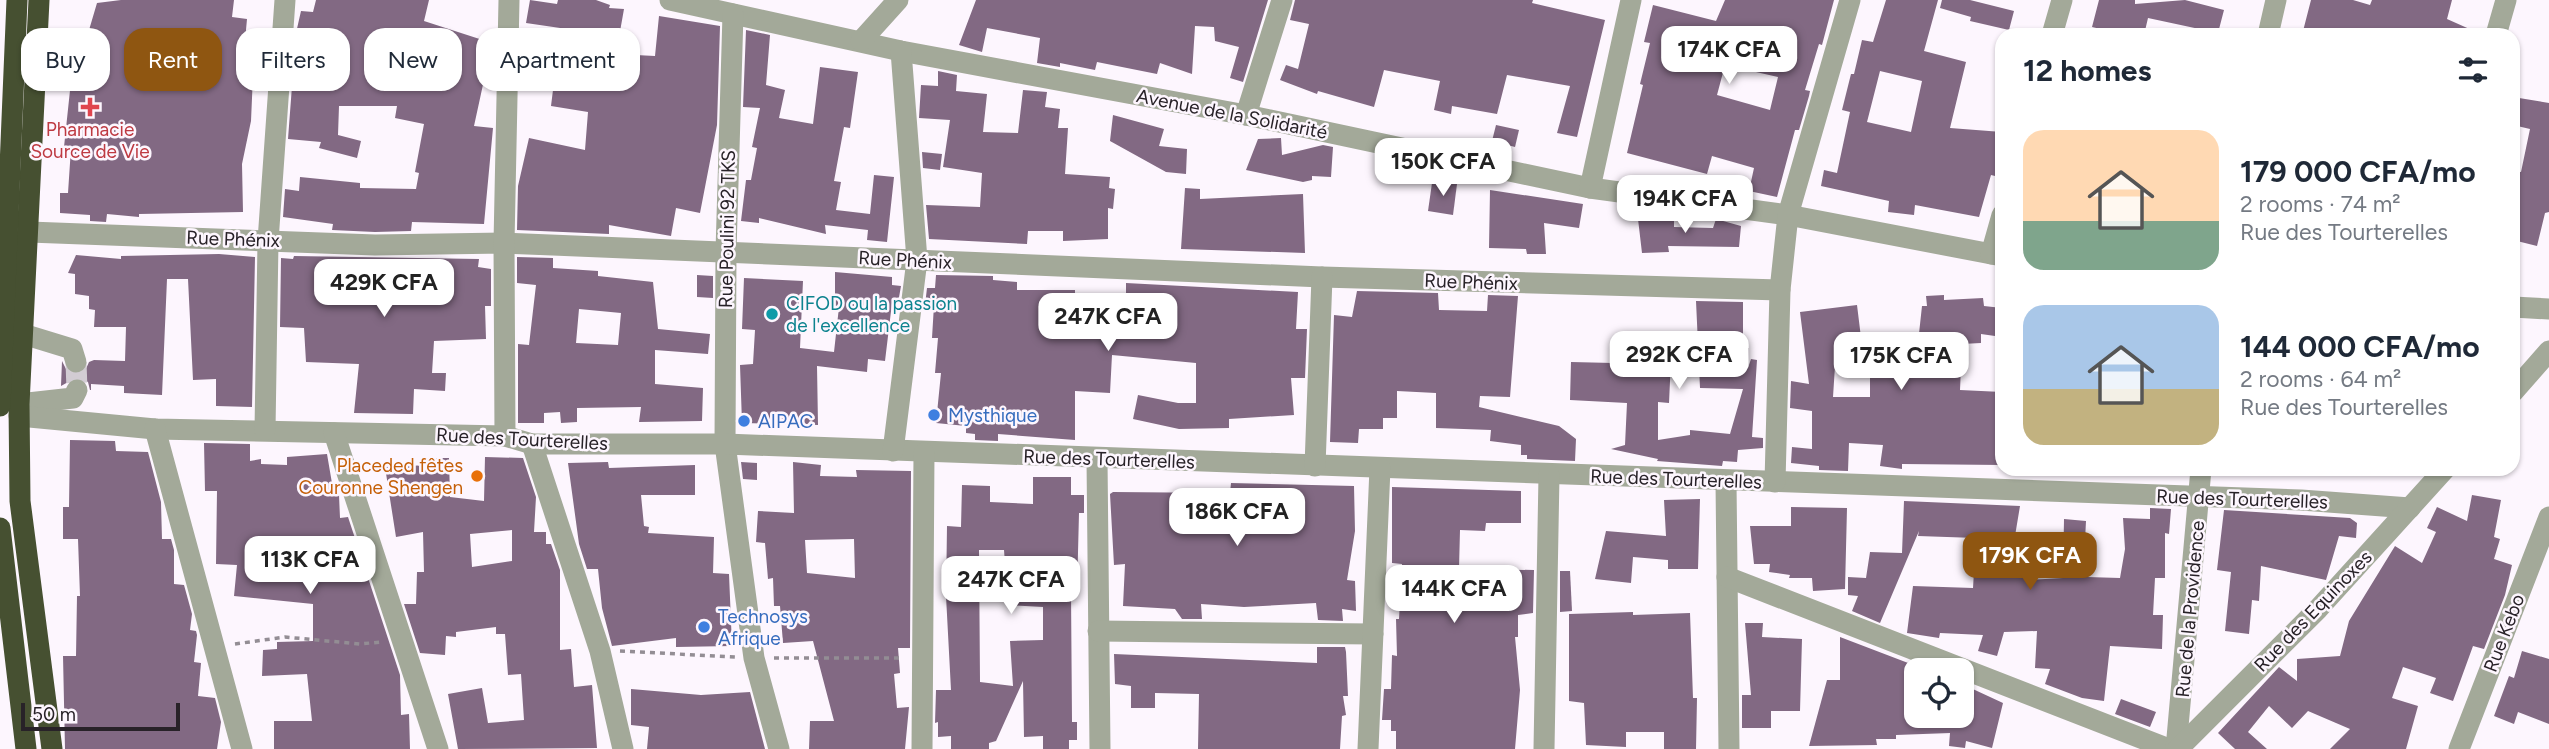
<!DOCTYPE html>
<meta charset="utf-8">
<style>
:root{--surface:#fff;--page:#f6f6f7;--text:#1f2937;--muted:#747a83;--accent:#8f5611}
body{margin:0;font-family:Figtree,sans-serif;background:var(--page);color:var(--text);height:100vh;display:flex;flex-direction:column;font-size:26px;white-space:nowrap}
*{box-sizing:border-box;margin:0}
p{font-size:23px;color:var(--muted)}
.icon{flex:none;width:38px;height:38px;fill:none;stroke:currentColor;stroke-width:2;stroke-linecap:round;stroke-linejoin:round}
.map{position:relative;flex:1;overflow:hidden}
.side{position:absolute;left:1995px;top:28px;width:525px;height:448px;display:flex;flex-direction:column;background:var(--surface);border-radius:21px;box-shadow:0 2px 5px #0004}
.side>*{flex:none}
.top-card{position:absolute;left:21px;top:28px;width:665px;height:63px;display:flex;gap:14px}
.buttons{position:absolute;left:1904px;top:658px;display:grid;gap:14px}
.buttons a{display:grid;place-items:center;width:70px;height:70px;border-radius:14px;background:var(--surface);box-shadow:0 2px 5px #0004;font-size:35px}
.scale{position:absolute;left:21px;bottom:18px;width:159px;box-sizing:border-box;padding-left:7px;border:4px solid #282228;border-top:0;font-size:19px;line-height:24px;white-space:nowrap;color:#282228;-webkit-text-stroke:5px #fdf6fe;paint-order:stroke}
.price{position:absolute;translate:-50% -60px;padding:0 16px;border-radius:14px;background:#fff;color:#222;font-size:23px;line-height:46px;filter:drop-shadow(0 2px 4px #0008)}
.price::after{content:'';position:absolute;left:50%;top:42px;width:21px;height:16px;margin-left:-10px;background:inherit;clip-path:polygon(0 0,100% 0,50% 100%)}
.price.selected{background:var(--accent);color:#fff}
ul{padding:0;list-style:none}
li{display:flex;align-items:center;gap:21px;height:175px;padding:0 28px}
li span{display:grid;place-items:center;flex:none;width:196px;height:140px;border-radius:21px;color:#555}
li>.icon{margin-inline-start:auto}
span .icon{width:84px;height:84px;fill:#fffc;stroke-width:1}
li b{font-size:30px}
h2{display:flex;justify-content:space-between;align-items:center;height:84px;padding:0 28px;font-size:30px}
.chip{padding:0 24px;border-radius:21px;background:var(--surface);box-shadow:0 2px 5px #0004;font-size:24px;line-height:63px}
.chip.selected{background:var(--accent);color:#fff}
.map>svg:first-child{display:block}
</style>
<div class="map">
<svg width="2549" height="749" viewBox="0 0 2549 749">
<rect width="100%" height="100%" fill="#fdf6fe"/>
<!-- building -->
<g fill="#826983" fill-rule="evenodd">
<path d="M121,0H234L232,17L247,19L245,41L254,42L250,75H253L251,121L242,164L243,212L139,214V217L107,214L106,222L90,221V215L60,213V193H68L71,148L64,147L71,81L66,80L69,62L79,64L97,3Z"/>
<path d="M316,0H429L424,21L495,44L494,80H484L474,126L493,128L484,224L412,222L411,231L375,232L332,230L333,224L283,217L285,189L299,191L300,177L360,183V188L416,189L419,173L415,172L424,124L395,118L397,106H339L338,135L361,141L357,158L319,148L321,142L288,139L296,33L301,11L313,12Z"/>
<path d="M530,0L557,4L558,0H596L610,5L609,8L624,9L616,54L655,56L659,16L720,26L717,125L700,213L676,208L671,236L609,225V234L517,230L518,186L529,138L585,150L588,112L551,106L553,90L527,86V82H520L521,53L562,66L567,29L526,23Z"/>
<path d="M976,0H1268L1243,82L1230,78L1239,47L1215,41L1214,27L1195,26L1192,74L1160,63L1157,74L1097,62L1095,70L1060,63V67L1037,63L1040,38L987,28L982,52L959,45Z"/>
<path d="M1295,0H1533L1532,3L1605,20L1577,137L1557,133L1570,86L1507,75L1497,114L1452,106L1451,114L1434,110L1440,81L1384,70L1374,107L1318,91L1317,94L1280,80L1286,65L1298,69L1309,24L1290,20Z"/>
<path d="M1725,0H1834L1822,45L1819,44L1805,90L1810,91L1809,96L1799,130H1795L1777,197L1749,191L1754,168L1712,156L1707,174L1627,153L1643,85L1640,84L1650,43L1644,42L1653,5L1716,21ZM1725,65L1778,77L1770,110L1717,95Z"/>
<path d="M1886,0H1938L1924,51L1966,62L1950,128L2002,132L1999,177L1991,175L1979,217L1915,205L1914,215L1888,212L1889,201L1821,186L1824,170L1837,173L1850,112L1842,110L1851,74H1854L1862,40L1873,42ZM1880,71L1922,81L1911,132L1867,122Z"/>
<path d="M1942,0H1970L2014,11L2009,30L1970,21L1971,17L1940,8Z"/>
<path d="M2099,0H2135V4L2185,0L2224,10L2218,33L2148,18L2144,35H2126L2092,27Z"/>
<path d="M2311,0H2353L2370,5L2372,0H2452L2447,19L2483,35H2302Z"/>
<path d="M746,30L770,35L766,85L785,90L779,118L813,124L820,67L858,72L850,128L844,127L834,181L841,182L836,210L870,214L874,175L894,177L887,242L867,240L868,230L825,225L826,234L759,218V223L741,221L746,180H751L757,148L752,147L760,108L743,107Z"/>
<path d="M938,71L957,75L956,91L987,94L983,132L1018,133L1023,90L1047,92L1045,107L1060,109L1058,128H1068L1065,174L1110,177L1109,188L1115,189L1113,209L1108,208V239L1063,241V231H1028L1027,244L929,239L926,205L980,207L982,173L943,167L950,120L919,118L921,85L938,86Z"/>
<path d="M2513,97L2549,103V212L2545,213L2537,246L2513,240V171L2521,172L2530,129L2513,125Z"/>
<path d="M1113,115L1164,129L1159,146L1187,149L1186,174L1166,172L1110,141Z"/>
<path d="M1496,125L1519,130L1515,147L1492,141Z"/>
<path d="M1281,138L1282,155L1323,145L1333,147L1331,177L1312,176V180L1303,182L1246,170L1258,139Z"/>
<path d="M922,152L942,154L940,170L923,168Z"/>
<path d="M1432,183L1457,184L1453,215L1428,211Z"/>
<path d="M1185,188L1200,189V199L1303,194L1305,253L1181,249Z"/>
<path d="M1490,190L1583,204L1579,228L1544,223L1546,254H1527L1526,249L1489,248Z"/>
<path d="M1674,215V227L1713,228L1716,219L1741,226L1739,247L1668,246L1669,252L1642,253L1638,219Z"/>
<path d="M219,254L255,257L252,407L216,406V379L193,380L188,279H167L162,395L124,393V386L91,384V390H90L88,382L77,377L61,386L62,361L67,371L74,375L85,371L89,362L94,360L125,361L126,327H94L95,310L89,309V296L75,294V274L68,273L76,255L121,259V256Z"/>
<path d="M294,256L479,259L478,267L491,269V306H485L486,339L434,341L432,373H446L445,391L414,389L413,414L354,413L359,364L306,362L304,328L280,327L281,258L293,259Z"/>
<path d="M517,257L553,258V268L598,271V276L653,282L658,329L710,334L708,354L655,350V384L703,388L702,421L639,422L641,407L577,408V422L561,423L560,412L544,413V423H518V344L529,345L536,285L517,283ZM579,309L621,313L618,345L576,343Z"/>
<path d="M835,272L892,277V285L901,286L898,303H892L885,361L868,359L867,372L817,366L818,425L742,423L740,365L753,364L755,330L742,329L744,278L803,281L800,348L834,352L839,307H835Z"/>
<path d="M697,275L713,276V298L697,297Z"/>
<path d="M936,275L993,276V280L1017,282V290H1075V297L1126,302V283L1298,292L1296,329H1307L1305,378H1291L1294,415L1229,419V428L1179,429L1133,419L1138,395L1178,403H1196V363L1112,355L1110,393L1075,391V440L998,434V441L975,440V434L966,433V426L936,423L941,373H935L938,338H932L934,305H925L927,288H935Z"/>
<path d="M1357,291L1438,293L1439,310L1487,311L1488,295L1518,296L1510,397L1480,396L1479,407L1559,426L1576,439L1575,461L1527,459V455H1521V445L1490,441L1491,430L1436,428V393L1397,391V418H1383V429H1359L1358,443L1330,442L1334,315L1352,317Z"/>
<path d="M1944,295V300L1983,298L1984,306L2002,308V337L1981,334V343L1962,344L1960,390L2002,392V465L1902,464V469L1880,466L1883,445L1849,443L1848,471L1819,470V466L1791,463L1792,447L1812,449V411L1790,408L1791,381L1809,384L1800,312L1857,305L1864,362L1835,366L1833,397H1870V361H1916L1922,306H1927L1926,296Z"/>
<path d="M1696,301L1743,302V348H1749L1748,368L1751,359L1757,360L1752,437L1763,438V448L1738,450L1737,462L1723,461L1722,466L1657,461L1658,459L1611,449L1625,445L1627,403L1570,400L1571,362L1613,363L1612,348L1630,349V355L1671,359L1669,403L1658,402V440L1690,435V430L1730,434L1743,389L1700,388Z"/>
<path d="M70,440L115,441L116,451L148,452L161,502L162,539H171L174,550V584L184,585L192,614L190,630L196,631L197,635L194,662L201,663L198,696L215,698L221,722L217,749H65L63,656H76L77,596H80L78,539H63V507H69Z"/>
<path d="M204,443L250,444V461L261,459V464L287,465V457L327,454L334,495H339L340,518L348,517L400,675L401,715L409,714L410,749H274V721H312L307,674L262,676L263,650L277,649V642L313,641V604L234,596L237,565L216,564L217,491H205Z"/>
<path d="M485,457L523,458L536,497L534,532H546V544H551L560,570V650L571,649L574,687L592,685L597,748L458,749L448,694L482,688L488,723L524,720L521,674L508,675L505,634H496V627L456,632V637L446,636L445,655L420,653L404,604H416L417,572H424L423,532L396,537L385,467L429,465V458H449L450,497L484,501ZM512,530V561L472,567L470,534Z"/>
<path d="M608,462L609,468L695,465V495H641L644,526L649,527L648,533L714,537L713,573L729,574L732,646L676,647V638L612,646L602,608L598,569H587L579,544L568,463Z"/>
<path d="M741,462L757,463V480L743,479Z"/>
<path d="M793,462L821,465L820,476L857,477L856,470L911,471L910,648H898L900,673L894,674L897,708L909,707L905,749H809L810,721H834L813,641L783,643L780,606H774L773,578L768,579L765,543L756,542L758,511L794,513ZM854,539L855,578L807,573L805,540Z"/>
<path d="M1033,477H1071V495H1084V513H1079L1077,592H1071L1072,722H1077V740H1069V749H1043V736L1024,737L1023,681L996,741L989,743V749H951V736L938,737V722L935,723L936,690H951L946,596L947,526L961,527L962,485L990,486V502L1033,504ZM979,550H1004L1008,605L1043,607V640L1010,641L1013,686L980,682Z"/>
<path d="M1231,483L1354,486L1355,531L1347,580L1355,581L1356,611L1342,609L1343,621L1318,620L1316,603L1244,607L1201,604L1202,619H1182L1175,609L1123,606L1125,564L1114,565L1110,494L1113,492L1230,493Z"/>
<path d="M1392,487L1521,491V523H1486L1485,531L1460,530L1459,569L1534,570L1533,613L1518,615V637H1515L1520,690L1515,749H1396V731H1391V720H1382L1384,689H1391L1392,655L1397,656L1396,619H1399L1402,564L1392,563Z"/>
<path d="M2472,495L2501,500L2494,537L2500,539L2494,559L2512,565L2505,595L2484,649L2473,646L2453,701L2430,693L2436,678L2403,667L2392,698L2418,706L2406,749H2330L2350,729L2308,711L2292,728L2269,706L2248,732L2267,749H2235L2218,733L2279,667L2297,681V659L2340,656L2349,621L2395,546L2422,563L2436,532L2427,528L2437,507L2467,521Z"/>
<path d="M1700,499L1698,569H1668V560L1633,557L1631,583L1595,579L1606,531L1666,536L1664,500Z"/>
<path d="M1904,501L2020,506L2012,554L2027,555L2025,580L2063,578L2064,519L2086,521L2084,560H2088L2087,577L2120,578L2125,549L2123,518L2150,519V508L2171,509L2169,534L2165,533V578H2155L2153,615H2163L2162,649L2110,646L2104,701L2082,698L2045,684L2050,669L2035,668L2037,631L2004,632L1997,656L1978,651L1983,635L1940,633L1939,638L1907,633L1913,586L1973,588L1976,538L1918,536L1919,531L1880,623L1852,611L1858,596L1848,595V577L1866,578L1870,552L1902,553Z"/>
<path d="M1791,507L1847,508L1845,589L1813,591L1812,578H1789L1790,575L1769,572L1770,564H1754L1750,526H1791Z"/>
<path d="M2224,510L2350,518L2357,523L2356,538L2339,536L2326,580L2261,566L2259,601L2252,600L2249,634L2225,631L2231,572L2217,570Z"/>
<path d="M1560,571H1570L1572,611L1560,612Z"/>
<path d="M1633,612V615L1690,613L1693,698H1697L1696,749H1664V732H1626V747L1586,745L1584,703L1569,701V614Z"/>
<path d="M1745,623H1763L1762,637L1802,639L1800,711H1771V728H1742V695H1751Z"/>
<path d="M1840,637L1916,666V718L1962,716V684L2003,703L1992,748L1966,741L1965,748L1949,746L1950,733L1896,735V739H1876L1877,745L1809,746L1827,680H1840Z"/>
<path d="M1317,647H1345L1346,652L1348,696H1343L1346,715L1342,716L1340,749H1198L1199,694L1155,693V708H1131V686L1115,684L1114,654L1317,663Z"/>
<path d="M2522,651L2549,659V724L2518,712L2514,724L2494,716L2509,676L2514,678Z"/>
<path d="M631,689L701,695L750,692L765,749H647L649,727L631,725Z"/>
<path d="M2121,699L2156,712L2150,727L2115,714Z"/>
</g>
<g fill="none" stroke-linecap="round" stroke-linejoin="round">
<!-- minor-tunnel -->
<path stroke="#d2ccd3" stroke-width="21" stroke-dasharray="21 10" stroke-linecap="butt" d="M76,362L77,390"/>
<!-- path -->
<g stroke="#938d94" stroke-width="3.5" stroke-dasharray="5 5" stroke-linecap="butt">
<path d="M235,644L285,637L360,644L381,642"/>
<path d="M620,651L735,657"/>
<path d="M774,658H903"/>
</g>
<!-- minor -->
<g stroke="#a3a999" stroke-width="21">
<path d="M670,0L901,51L1246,115L1590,188L1788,215L2002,256"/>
<path d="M733,14L726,251L725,444L754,658L779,749"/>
<path d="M2052,35L2062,0"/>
<path d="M2268,35L2276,0"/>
<path d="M2496,35L2506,0"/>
<path d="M861,41L898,0"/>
<path d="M1246,115L1282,0"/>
<path d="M1590,188L1631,0"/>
<path d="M29,232L375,245L504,243L1322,277L1780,290"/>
<path d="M1991,254L2002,215"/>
<path d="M2513,307L2549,309"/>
<path d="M23,334L72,349L76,362"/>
<path d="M2513,392L2549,351"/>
<path d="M19,404L73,398L77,390"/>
<path d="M19,416L155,429L505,436L532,444H725L2301,500L2410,508"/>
<path d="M155,429L242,749"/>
<path d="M265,430L268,241L285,0"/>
<path d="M334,433L438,749"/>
<path d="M505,436L504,243L509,0"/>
<path d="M532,444L600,651L623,749"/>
<path d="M893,451L917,260L901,51"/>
<path d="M1097,459L1100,749"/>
<path d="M1315,466L1322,277"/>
<path d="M1726,482L1729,749"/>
<path d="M1775,482L1780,290L1788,215L1850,0"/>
<path d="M1727,577L2169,749"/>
<path d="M1098,631L1373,634"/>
<path d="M922,749L924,453"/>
<path d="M1368,749L1380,468"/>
<path d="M1544,749L1549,475"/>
<path d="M2176,749L2201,469"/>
<path d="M2178,749L2318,609L2445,469"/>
<path d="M2459,749L2549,517"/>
</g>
<!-- highway -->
<g stroke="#465031" stroke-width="21">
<path d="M39,0L19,404L20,501L52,749"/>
<path d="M0,406L17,0"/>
<path d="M0,528L26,749"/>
</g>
</g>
<!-- markers -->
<path fill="#e0444e" stroke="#fdf6fe" stroke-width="2.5" d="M86.5 96.5h7v7h7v7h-7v7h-7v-7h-7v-7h7z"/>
<circle fill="#0f9aa8" stroke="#fdf6fe" stroke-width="2.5" cx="772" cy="314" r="7"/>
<g fill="#3f7fe0" stroke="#fdf6fe" stroke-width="2.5">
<circle cx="934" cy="415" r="7"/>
<circle cx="744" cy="421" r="7"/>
<circle cx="704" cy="627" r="7"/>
</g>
<circle fill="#e8710a" stroke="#fdf6fe" stroke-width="2.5" cx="477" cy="476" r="7"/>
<g text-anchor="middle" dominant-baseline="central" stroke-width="5" stroke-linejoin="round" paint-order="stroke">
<!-- street labels -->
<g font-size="19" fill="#282228" stroke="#fdf6fe">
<text transform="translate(1232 114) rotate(11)">Avenue de la Solidarité</text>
<text transform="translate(727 229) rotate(-89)">Rue Poulini 92 TKS</text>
<text transform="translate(233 239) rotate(2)">Rue Phénix</text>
<text transform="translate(905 260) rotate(3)">Rue Phénix</text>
<text transform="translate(1471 282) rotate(2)">Rue Phénix</text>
<text transform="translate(522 439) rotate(3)">Rue des Tourterelles</text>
<text transform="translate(1109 459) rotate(2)">Rue des Tourterelles</text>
<text transform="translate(1676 479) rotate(2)">Rue des Tourterelles</text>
<text transform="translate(2242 499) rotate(2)">Rue des Tourterelles</text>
<text transform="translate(2190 609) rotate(-85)">Rue de la Providence</text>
<text transform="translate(2313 611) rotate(-46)">Rue des Equinoxes</text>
<text transform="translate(2504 633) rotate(-69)">Rue Kebo</text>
</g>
<!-- health labels -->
<g font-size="19" fill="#be3a42" stroke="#fdf6fe">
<text x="90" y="129">Pharmacie<tspan x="90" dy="22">Source de Vie</tspan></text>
</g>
<!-- culture labels -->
<g font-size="19" fill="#0d838f" stroke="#fdf6fe" text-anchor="start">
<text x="786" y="303">CIFOD ou la passion<tspan x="786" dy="22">de l'excellence</tspan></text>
</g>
<!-- shop labels -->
<g font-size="19" fill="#366cbe" stroke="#fdf6fe" text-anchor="start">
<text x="948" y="415">Mysthique</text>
<text x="758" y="421">AIPAC</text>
<text x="718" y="616">Technosys<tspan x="718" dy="22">Afrique</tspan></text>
</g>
<!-- food labels -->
<g font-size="19" fill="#c56008" stroke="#fdf6fe" text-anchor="end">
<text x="463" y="465">Placeded fêtes<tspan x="463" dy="22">Couronne Shengen</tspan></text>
</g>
</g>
</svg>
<div class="buttons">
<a><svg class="icon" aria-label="locate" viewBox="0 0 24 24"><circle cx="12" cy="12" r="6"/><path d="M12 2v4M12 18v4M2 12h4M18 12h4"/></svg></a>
</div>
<div class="scale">50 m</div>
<b class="price" style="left:1729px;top:86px">174K CFA</b>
<b class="price" style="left:1443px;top:198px">150K CFA</b>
<b class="price" style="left:1685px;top:235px">194K CFA</b>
<b class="price" style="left:384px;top:319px">429K CFA</b>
<b class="price" style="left:1108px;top:353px">247K CFA</b>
<b class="price" style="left:1679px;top:391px">292K CFA</b>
<b class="price" style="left:1901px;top:392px">175K CFA</b>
<b class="price" style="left:1237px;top:548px">186K CFA</b>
<b class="price selected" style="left:2030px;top:592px">179K CFA</b>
<b class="price" style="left:310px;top:596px">113K CFA</b>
<b class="price" style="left:1011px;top:616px">247K CFA</b>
<b class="price" style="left:1454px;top:625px">144K CFA</b>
<div class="top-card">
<a class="chip">Buy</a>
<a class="chip selected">Rent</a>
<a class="chip">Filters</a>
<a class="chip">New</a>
<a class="chip">Apartment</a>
</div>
<section class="side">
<h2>12 homes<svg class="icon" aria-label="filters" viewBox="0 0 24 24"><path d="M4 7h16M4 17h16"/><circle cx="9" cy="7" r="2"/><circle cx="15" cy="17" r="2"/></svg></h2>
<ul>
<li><span style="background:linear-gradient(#ffd9b3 65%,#7fa58c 0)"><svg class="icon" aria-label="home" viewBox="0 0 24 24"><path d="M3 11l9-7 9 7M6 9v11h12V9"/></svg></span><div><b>179 000 CFA/mo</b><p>2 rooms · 74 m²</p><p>Rue des Tourterelles</p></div></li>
<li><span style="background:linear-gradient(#a9c7e8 60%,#c2b280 0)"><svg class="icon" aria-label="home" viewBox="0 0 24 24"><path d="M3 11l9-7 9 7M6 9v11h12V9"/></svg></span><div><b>144 000 CFA/mo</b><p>2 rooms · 64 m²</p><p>Rue des Tourterelles</p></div></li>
</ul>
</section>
</div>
